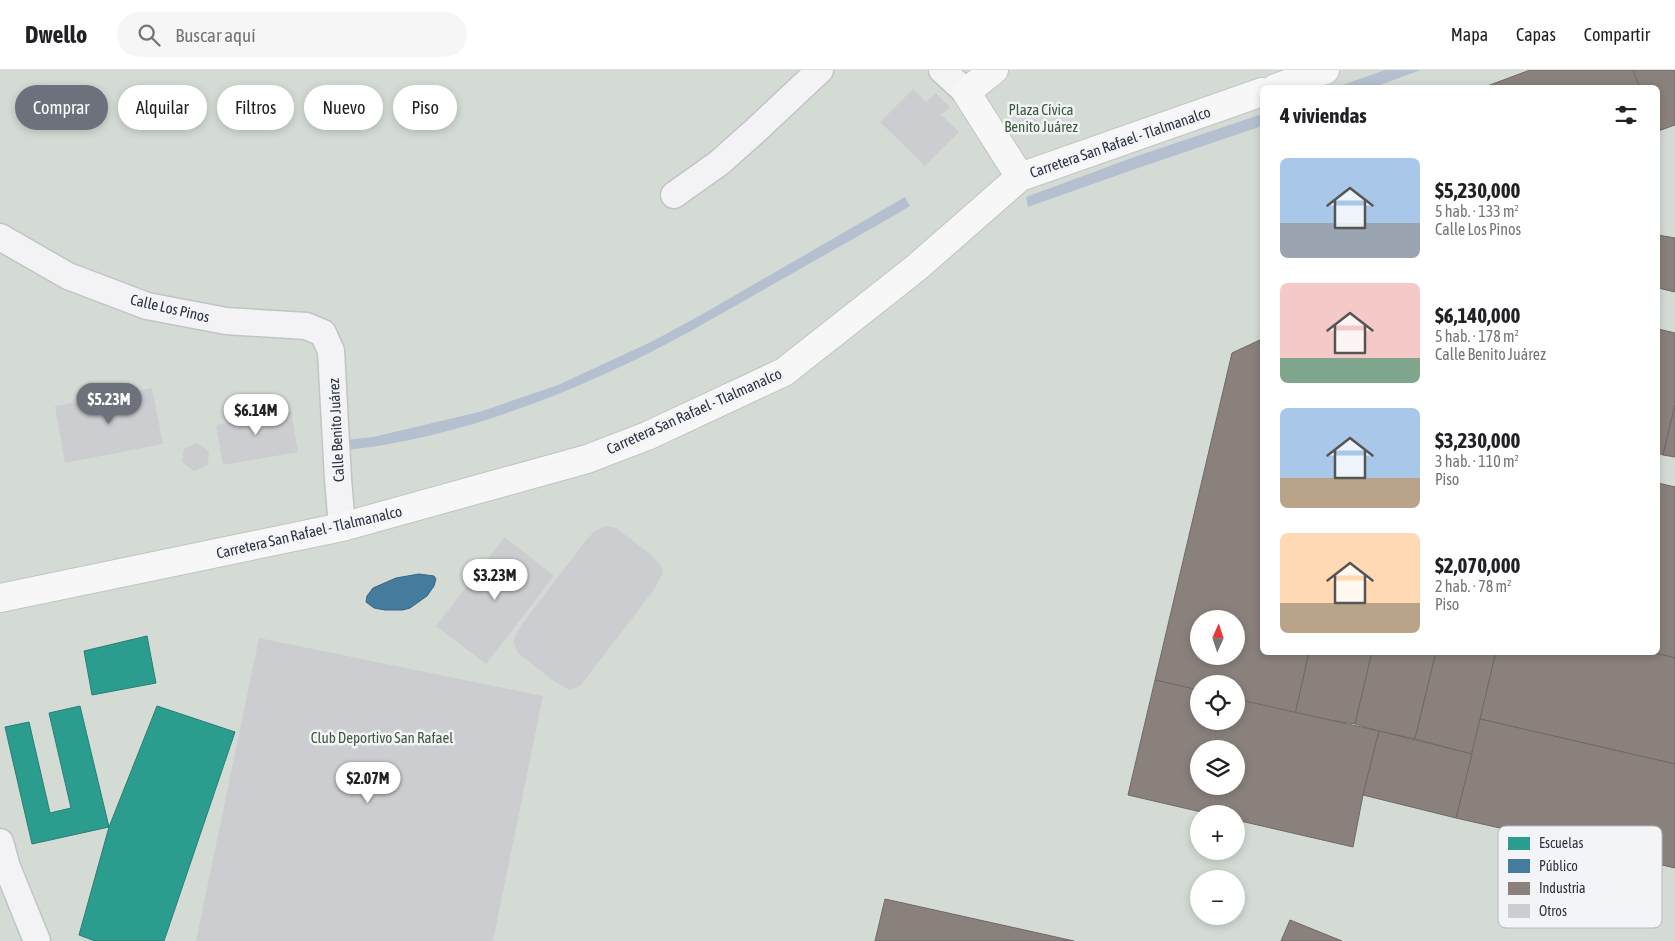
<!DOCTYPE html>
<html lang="es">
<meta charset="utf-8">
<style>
:root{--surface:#fff;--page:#f6f6f6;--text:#202124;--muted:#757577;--line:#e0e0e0;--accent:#6c717b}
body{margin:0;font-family:"Asap Condensed",sans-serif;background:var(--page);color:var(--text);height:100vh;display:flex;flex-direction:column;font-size:19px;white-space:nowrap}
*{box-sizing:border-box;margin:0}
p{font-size:16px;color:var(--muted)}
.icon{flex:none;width:28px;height:28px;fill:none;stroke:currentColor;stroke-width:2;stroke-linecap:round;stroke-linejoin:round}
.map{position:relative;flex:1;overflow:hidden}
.drawer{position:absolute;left:1260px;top:15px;width:400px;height:570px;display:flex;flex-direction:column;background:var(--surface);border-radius:8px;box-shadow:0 2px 8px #0003}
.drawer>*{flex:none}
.guide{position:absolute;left:15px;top:15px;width:475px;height:45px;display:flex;gap:10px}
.needle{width:32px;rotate:3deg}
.tools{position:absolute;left:1190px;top:540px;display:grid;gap:10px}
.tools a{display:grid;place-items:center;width:55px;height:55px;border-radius:50%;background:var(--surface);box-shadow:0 2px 8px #0003;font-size:25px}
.price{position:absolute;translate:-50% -42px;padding:0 11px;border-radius:18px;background:#fff;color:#222;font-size:16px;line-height:32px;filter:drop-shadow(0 1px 2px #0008)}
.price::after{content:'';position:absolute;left:50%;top:30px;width:15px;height:11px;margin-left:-8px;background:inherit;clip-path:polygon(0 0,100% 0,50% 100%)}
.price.selected{background:var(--accent);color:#fff}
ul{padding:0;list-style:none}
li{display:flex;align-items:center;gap:15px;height:125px;padding:0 20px}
li span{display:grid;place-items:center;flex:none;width:140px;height:100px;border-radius:8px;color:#555}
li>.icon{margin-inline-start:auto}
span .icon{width:60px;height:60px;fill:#fffc;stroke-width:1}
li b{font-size:21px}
h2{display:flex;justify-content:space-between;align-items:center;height:60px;padding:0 20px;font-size:21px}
.pill{padding:0 18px;border-radius:22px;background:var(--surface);box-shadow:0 2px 8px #0003;font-size:18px;line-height:45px}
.pill.selected{background:var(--accent);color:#fff}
header{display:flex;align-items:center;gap:30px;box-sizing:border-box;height:70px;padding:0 25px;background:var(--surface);border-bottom:1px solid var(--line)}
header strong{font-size:24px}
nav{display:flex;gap:28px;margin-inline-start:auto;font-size:18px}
.search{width:350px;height:45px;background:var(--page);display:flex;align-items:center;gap:12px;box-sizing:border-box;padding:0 18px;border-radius:28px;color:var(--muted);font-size:19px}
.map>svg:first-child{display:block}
</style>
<header>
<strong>Dwello</strong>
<div class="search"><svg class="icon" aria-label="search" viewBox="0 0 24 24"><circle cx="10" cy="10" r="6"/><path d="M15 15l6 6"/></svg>Buscar aquí</div>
<nav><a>Mapa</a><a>Capas</a><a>Compartir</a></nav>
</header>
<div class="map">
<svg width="1675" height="871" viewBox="0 0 1675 871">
<rect width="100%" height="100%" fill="#e3e5e8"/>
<!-- green -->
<path fill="#d4dbd4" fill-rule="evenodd" d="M0,0H1675V871H0ZM1262,18H1658V582H1262ZM1199,549H1236V586H1199ZM1199,614H1236V651H1199ZM1199,679H1236V716H1199ZM1199,744H1236V781H1199ZM1199,809H1236V846H1199Z"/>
<!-- water -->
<g fill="#b4c0d0">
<path d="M1385,0H1421L1374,17H1337Z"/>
<path d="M1262,44V56L1138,98L1028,137L1026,127L1137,86Z"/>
<path d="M905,127L910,136L897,144L689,262C586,318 465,367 347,380L346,370L373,367L479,342L558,315L653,271L701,245Z"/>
</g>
<!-- schools -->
<g fill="#2a9d8f" stroke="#2b7d77">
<path d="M147,566L156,613L92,625L84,581Z"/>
<path d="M80,636L109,757L32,774L5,657L29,652L50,743L71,738L49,643Z"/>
<path d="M157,636L235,662L164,871H95L79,865L109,757Z"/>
</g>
<!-- public -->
<path fill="#457b9d" stroke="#3e6581" d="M419,504L434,506L436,509L434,516L427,526L410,538L403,540H385L374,538L366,532L367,526L373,518L396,508Z"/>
<!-- industry -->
<g fill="#8a817c" stroke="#6e696a" fill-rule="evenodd">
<path d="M1530,0H1634L1640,18H1482Z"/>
<path d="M1633,0H1675V55L1658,61V18H1640Z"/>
<path d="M1658,165L1675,168V222L1658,218Z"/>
<path d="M1658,259L1675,263V335L1663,385L1658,383Z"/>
<path d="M1262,269V582H1309L1295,645L1236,630V614H1199V621L1155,610L1232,283ZM1199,549H1236V586H1199Z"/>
<path d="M1675,335V387L1663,385Z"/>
<path d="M1658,413L1675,417V588L1651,582H1658Z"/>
<path d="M1309,582H1372L1355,654L1295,645Z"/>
<path d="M1372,582H1436L1415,669L1379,661L1355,654Z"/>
<path d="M1436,582H1496L1472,684L1415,669Z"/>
<path d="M1496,582H1651L1675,588V694L1480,649Z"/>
<path d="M1155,610L1199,620V651H1236V629L1379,661L1363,725L1353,777L1236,750V744H1210L1128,725ZM1199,679H1236V716H1199Z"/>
<path d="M1480,649L1675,694V798L1456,748Z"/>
<path d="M1379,661L1472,684L1456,748L1363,725Z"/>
<path d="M885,829L1074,871H875Z"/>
<path d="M1290,850L1342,871H1281Z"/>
</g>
<!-- building -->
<g fill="#cccdd0">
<path d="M913,19L926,32L936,23L950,37L941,45L959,62L925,96L880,52Z"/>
<path d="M152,318L163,374L65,393L55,336Z"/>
<path d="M260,337L262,346L291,341L298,382L223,395L216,355L233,352L232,342Z"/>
<path d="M197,373L209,381L208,395L194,401L182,392L184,379Z"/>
<path d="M605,456L616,458L649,483L660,494L663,501L662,505L653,521L581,615L576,618L570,620L555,612L518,583L514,574V569L522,554L587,469L595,461Z"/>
<path d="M505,467L554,506L486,594L436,556Z"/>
<path d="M259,568L543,626L493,871H196Z"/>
</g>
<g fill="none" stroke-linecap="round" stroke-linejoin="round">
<!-- street casing -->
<g stroke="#c2c3c6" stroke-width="29">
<g id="street">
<path d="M942,0L966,22"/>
<path d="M674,125L719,93L755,61L820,0"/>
<path d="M0,167L68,206L147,236L226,251L306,256L323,263L331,281L338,409L342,457"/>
<path d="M0,772L7,797L37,871"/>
</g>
</g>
<!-- secondary casing -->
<g stroke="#c2c3c6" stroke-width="30">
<g id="secondary">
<path d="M994,0L966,22L1020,107"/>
<path d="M1276,18L1325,0"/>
<path d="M0,528L342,457L587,389L647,366L784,302L916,198L1020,107L1262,22"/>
</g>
</g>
<!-- street -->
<use href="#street" stroke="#f3f3f5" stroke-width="26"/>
<!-- secondary -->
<use href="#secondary" stroke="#f7f7f7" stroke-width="28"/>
</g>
<g text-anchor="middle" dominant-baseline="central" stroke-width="5" stroke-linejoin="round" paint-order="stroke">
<!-- park labels -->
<g font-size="15" fill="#3e5b3a" stroke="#f2f4f7">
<text x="1041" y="39">Plaza Cívica<tspan x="1041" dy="17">Benito Juárez</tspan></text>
<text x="382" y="667">Club Deportivo San Rafael</text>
</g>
<!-- street labels -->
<g font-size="15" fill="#2c3240" stroke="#f2f4f7">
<text transform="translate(1120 72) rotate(-19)">Carretera San Rafael - Tlalmanalco</text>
<text transform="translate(170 238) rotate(13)">Calle Los Pinos</text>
<text transform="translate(694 341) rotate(-24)">Carretera San Rafael - Tlalmanalco</text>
<text transform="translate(336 360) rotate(-93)">Calle Benito Juárez</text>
<text transform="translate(309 462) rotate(-13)">Carretera San Rafael - Tlalmanalco</text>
</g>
</g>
<!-- legend -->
<rect x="1498" y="756" width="164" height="102" rx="8" fill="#f2f4f7" stroke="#b7bac0" stroke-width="1"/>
<rect x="1508" y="767" width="22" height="13" fill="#2a9d8f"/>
<rect x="1508" y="789" width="22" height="14" fill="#457b9d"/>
<rect x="1508" y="812" width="22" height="13" fill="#8a817c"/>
<rect x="1508" y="834" width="22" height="14" fill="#cccdd0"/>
<g font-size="14" fill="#2c3240">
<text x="1539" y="778">Escuelas</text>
<text x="1539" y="801">Público</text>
<text x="1539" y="823">Industria</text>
<text x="1539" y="846">Otros</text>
</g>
</svg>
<div class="tools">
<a><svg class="needle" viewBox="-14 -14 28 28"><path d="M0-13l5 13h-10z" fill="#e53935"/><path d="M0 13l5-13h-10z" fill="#757577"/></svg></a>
<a><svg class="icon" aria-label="locate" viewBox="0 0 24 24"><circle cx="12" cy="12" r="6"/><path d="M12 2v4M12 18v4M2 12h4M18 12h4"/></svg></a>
<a><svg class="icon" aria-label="layers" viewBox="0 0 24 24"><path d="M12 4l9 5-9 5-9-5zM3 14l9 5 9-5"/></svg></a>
<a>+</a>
<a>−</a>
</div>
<b class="price selected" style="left:109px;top:355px">$5.23M</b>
<b class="price" style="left:256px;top:366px">$6.14M</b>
<b class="price" style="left:495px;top:531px">$3.23M</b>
<b class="price" style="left:368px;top:734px">$2.07M</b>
<div class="guide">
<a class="pill selected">Comprar</a>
<a class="pill">Alquilar</a>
<a class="pill">Filtros</a>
<a class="pill">Nuevo</a>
<a class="pill">Piso</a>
</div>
<section class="drawer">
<h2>4 viviendas<svg class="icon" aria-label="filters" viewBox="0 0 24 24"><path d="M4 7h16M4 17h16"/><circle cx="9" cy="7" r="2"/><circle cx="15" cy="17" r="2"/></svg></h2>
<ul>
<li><span style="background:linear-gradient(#a9c7e8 65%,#9aa5b1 0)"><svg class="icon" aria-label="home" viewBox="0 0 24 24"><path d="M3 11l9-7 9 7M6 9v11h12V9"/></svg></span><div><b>$5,230,000</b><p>5 hab. · 133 m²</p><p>Calle Los Pinos</p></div></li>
<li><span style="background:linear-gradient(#f6c9c9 75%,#7fa58c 0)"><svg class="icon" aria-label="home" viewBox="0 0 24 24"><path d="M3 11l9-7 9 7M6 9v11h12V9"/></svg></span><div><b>$6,140,000</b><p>5 hab. · 178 m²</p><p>Calle Benito Juárez</p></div></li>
<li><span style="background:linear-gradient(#a9c7e8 70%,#b9a48a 0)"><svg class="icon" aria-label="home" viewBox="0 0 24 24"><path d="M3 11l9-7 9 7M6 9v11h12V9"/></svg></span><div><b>$3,230,000</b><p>3 hab. · 110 m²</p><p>Piso</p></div></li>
<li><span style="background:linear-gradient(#ffd9b3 70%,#b9a48a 0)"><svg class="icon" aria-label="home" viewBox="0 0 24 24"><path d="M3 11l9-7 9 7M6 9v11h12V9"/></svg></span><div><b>$2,070,000</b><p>2 hab. · 78 m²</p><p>Piso</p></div></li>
</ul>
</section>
</div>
